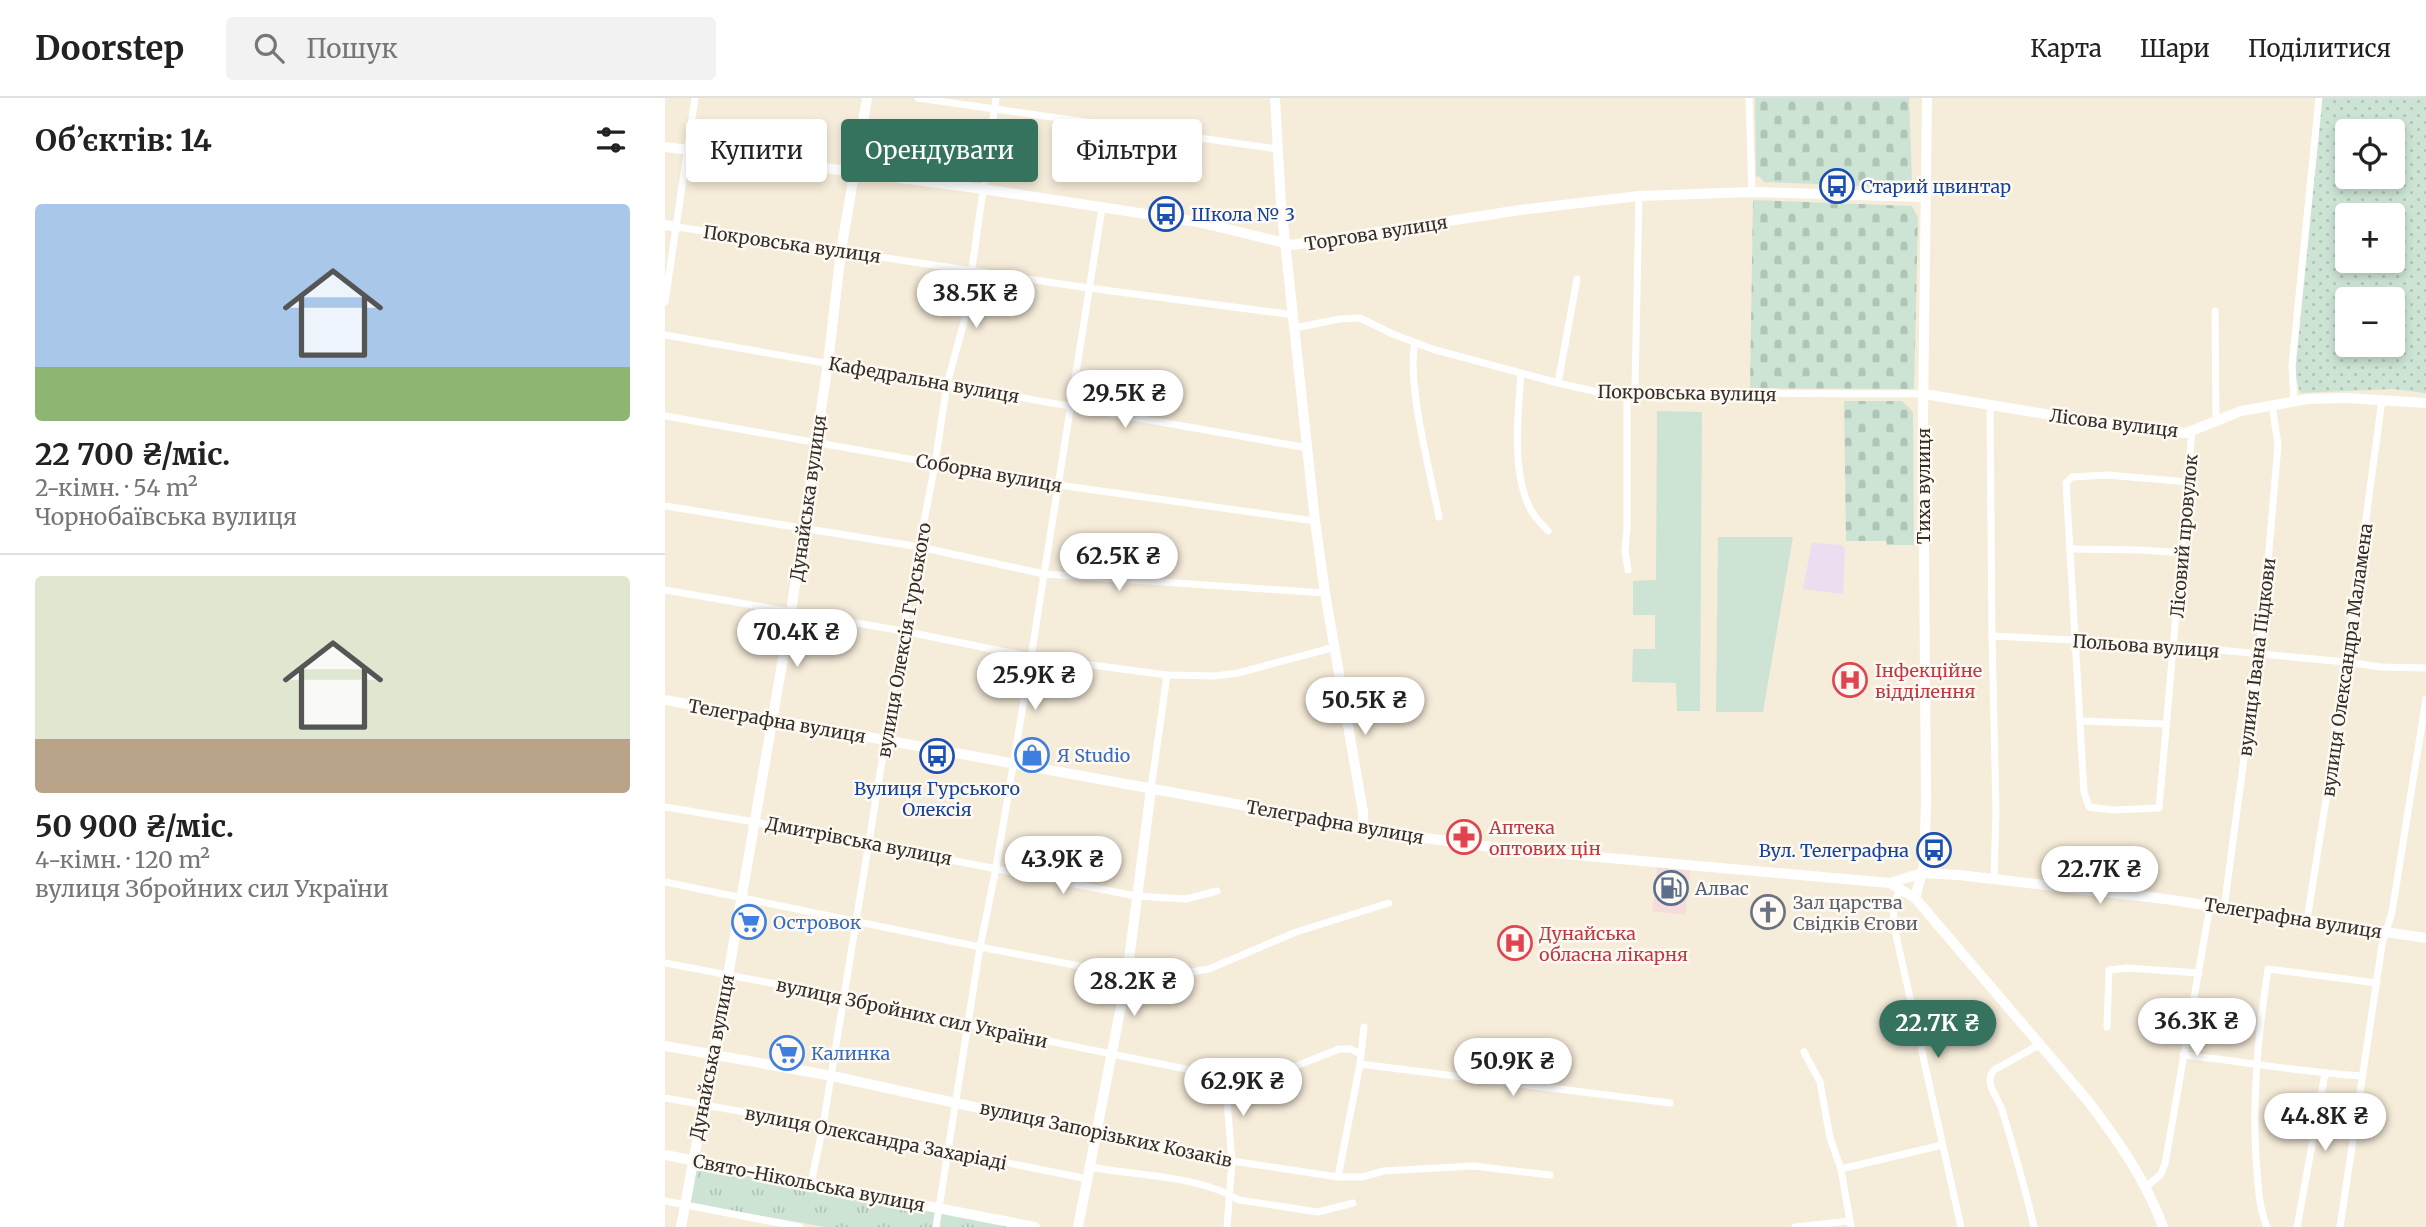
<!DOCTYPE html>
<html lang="uk">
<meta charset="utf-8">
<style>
:root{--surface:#fff;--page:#f2f2f2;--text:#222;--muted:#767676;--line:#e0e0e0;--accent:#36735f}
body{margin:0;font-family:Merriweather,serif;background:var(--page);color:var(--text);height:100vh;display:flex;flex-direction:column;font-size:26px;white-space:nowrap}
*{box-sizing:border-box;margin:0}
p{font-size:23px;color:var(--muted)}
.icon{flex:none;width:38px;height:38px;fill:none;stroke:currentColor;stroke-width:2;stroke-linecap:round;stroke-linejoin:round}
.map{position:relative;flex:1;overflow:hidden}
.sheet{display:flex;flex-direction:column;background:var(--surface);width:665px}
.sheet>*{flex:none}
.hud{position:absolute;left:21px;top:21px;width:665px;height:63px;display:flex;gap:14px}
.controls{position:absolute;left:1670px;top:21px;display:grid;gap:14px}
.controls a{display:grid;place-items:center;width:70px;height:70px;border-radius:7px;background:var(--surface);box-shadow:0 4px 10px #0003;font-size:35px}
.price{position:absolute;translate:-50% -60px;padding:0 16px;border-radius:24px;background:#fff;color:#222;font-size:23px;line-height:46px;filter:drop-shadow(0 2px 4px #0008)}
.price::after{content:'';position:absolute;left:50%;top:42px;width:21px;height:16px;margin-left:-10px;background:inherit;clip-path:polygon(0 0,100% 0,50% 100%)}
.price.current{background:var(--accent);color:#fff}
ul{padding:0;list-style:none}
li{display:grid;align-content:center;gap:14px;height:371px;padding:0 35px}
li+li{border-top:2px solid var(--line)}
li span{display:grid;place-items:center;height:217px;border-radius:7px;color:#555}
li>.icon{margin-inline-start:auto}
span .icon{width:126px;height:126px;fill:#fffc;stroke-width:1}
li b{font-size:30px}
h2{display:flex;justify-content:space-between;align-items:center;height:84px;padding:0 35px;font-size:30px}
.pill{padding:0 24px;border-radius:7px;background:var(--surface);box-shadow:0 4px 10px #0003;font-size:24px;line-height:63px}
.pill.current{background:var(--accent);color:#fff}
header{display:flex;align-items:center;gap:42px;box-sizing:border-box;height:98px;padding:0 35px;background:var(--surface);border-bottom:2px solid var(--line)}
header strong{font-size:33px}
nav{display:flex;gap:38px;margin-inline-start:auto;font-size:24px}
.search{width:490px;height:63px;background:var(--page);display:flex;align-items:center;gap:18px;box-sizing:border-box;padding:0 24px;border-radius:7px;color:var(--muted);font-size:26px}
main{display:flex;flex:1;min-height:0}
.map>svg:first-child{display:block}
</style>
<header>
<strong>Doorstep</strong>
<div class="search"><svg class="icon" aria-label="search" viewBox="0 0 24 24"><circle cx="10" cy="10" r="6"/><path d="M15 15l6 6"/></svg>Пошук</div>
<nav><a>Карта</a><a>Шари</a><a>Поділитися</a></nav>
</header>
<main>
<section class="sheet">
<h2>Об’єктів: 14<svg class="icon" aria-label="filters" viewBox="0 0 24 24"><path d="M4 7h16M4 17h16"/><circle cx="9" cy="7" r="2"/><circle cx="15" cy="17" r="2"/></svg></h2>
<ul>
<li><span style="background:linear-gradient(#a9c7e8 75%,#8fb573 0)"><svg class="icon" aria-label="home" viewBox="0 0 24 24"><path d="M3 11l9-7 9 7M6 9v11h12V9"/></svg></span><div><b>22 700 ₴/міс.</b><p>2-кімн. · 54 m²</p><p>Чорнобаївська вулиця</p></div></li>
<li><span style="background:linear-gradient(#dfe7d0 75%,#b9a48a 0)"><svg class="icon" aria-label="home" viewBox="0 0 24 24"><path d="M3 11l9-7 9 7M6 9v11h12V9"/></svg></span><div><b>50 900 ₴/міс.</b><p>4-кімн. · 120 m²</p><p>вулиця Збройних сил України</p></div></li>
</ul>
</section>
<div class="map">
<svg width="1761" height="1129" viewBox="0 0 1761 1129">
<defs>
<pattern id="cemetery-stones" width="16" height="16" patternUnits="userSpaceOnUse" patternTransform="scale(1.75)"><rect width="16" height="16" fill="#cde4d5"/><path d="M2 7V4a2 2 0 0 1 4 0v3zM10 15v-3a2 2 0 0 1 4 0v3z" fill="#b0c4b7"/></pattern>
<pattern id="park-tufts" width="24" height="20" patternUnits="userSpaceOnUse" patternTransform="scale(1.75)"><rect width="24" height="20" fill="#cde4d5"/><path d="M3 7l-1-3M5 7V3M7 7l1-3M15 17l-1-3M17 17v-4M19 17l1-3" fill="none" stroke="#b0c4b7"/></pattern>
<pattern id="garden-dots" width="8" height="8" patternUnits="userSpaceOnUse" patternTransform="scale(1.75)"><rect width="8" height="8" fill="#cde4d5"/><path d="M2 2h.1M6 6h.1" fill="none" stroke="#b0c4b7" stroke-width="1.8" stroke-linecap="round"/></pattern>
</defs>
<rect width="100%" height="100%" fill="#f6ecda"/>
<!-- commercial -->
<path fill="#f7dcdc" d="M993,763L1026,766L1020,817L987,813Z"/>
<!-- industrial -->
<path fill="#ecddf0" d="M1147,445L1177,447L1180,450L1178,496L1138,491Z"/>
<!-- grass -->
<g fill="#cde4d5">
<path d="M992,313L1037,314L1035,613H1012L1011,585L967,584L968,551H990V517H968V483L991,482Z"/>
<path d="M1053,439H1128L1098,614H1051Z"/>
</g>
<!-- cemetery -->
<g fill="url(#cemetery-stones)">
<path d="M1090,0H1244L1247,84L1243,90L1099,84L1095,79L1091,78Z"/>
<path d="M1088,102L1247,108L1253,120L1249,291L1085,290Z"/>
<path d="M1179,303H1237L1248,314L1249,447H1222L1221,443H1181Z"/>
</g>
<!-- park -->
<path fill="url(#park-tufts)" d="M31,1069H36L354,1129H160L30,1106L25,1104Z"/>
<!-- garden -->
<path fill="url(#garden-dots)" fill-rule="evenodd" d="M1657,0H1761V295L1728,291L1635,295L1630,276ZM1682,33H1727V79H1682ZM1682,117H1727V163H1682ZM1682,201H1727V247H1682Z"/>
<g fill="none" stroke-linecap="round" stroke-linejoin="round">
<!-- street -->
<g stroke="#fff" stroke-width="7">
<path d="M253,0L612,51"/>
<path d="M1084,0L1087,94"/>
<path d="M12,129L424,190L629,217"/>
<path d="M0,204L30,0"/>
<path d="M1550,213L1551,322"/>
<path d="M630,230L674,221L695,220L728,236L767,251L893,285L937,295L1259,296"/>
<path d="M0,237L643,350"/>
<path d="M750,245C741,283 766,378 774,419"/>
<path d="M856,276C853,315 846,376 866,412C870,420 877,426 883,433"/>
<path d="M893,285L912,181"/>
<path d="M1629,303L1627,267L1654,0"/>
<path d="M1325,308L1327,538L1331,713L1329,781"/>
<path d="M0,318L393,387L650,423"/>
<path d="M1524,384L1442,377L1407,379L1401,385L1419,694L1424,709L1447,712L1494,710L1527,333"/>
<path d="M0,408L255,449L379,476L660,495"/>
<path d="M1405,451L1477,452L1517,455"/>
<path d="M963,472L960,453L962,431V296L970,290L974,98"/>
<path d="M0,492L238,533L366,559L502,577L550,578L573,575L670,549"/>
<path d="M1327,538L1489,546L1681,564L1716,569L1761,570"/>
<path d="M1416,623L1501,626"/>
<path d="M486,691L502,577"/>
<path d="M0,709L90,724L471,798L521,801L552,793"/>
<path d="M0,784L315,849L462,877L490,880L544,871L631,834L724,805"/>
<path d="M1237,791L1228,804L1229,828L1296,1129"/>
<path d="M1559,810L1599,511L1613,347L1607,307"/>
<path d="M1642,822L1674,619L1717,302"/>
<path d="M0,865L179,899L304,927L560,979L611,976L674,951H686L695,956"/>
<path d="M1442,929L1444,872L1462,870L1534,875"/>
<path d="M1139,954L1155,984L1165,1040L1176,1071L1186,1129"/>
<path d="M1518,957C1578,963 1638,975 1698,978"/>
<path d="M695,966L1005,1005"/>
<path d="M560,979L567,1063L562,1129"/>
<path d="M0,1000L158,1028L423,1081"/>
<path d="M432,1036L567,1063L673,1079H697L719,1073L809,1068L885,1077"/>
<path d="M425,1069C472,1078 533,1077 574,1102L653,1114L688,1105"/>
<path d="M1176,1071L1277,1047"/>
<path d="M673,1079L695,966L699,929"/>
<path d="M146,1085L158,1028L238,533L270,366L282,286L300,220L331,0"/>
<path d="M1481,1089L1496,1076L1500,1066L1545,808"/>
<path d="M0,1103L135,1129"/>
<path d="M271,1129L315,849L331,770L366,559L437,110"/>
<path d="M1130,1129L1185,1123"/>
<path d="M1369,1129C1360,1090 1349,1051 1337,1012C1333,999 1318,985 1329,972L1374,947"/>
<path d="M1602,1129C1593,1107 1593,1084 1591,1060C1587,996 1593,935 1603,871L1712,885"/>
<path d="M1632,1129L1660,976"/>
<path d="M1675,1129L1717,847L1727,814L1761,601"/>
</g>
<!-- secondary -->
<g stroke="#fff" stroke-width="10">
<path d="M610,0L616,107L650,423L660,495L698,714V729"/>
<path d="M0,49L318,91L533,124L628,147L855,112L974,98L1087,94L1260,99"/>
<path d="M0,127L12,129"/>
<path d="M1259,296L1472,331L1521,335L1576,313L1643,301L1681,300L1761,305"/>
<path d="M0,602L752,739L842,751L1225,785L1257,775L1294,777L1500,801L1761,840"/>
<path d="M1225,785L1250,800L1423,1003C1453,1043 1481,1082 1498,1129"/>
<path d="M1250,800L1259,767L1261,705L1258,320L1262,0"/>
<path d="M0,948L167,978L432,1036"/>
<path d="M0,1057L370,1129"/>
<path d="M16,1129L63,878L126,514L163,265L176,153L202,0"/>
<path d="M413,1129L462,877L486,691"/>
</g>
</g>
<!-- icons -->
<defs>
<g id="bus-ring" transform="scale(1.75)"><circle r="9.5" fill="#fefaf3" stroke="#1a4fb4" stroke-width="1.5"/><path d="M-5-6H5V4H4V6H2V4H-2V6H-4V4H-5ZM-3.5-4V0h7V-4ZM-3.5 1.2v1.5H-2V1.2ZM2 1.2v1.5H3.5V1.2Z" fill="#1a4fb4"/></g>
<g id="hospital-ring" transform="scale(1.75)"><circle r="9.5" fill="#fefaf3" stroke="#e0444e" stroke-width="1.5"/><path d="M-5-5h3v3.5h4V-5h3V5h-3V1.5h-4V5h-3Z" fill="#e0444e"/></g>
<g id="shop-ring" transform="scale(1.75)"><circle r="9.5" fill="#fefaf3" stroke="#3f7fe0" stroke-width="1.5"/><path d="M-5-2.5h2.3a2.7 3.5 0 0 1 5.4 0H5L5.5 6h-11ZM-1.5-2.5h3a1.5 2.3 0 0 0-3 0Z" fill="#3f7fe0"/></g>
<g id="pharmacy-ring" transform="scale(1.75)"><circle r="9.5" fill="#fefaf3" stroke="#e0444e" stroke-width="1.5"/><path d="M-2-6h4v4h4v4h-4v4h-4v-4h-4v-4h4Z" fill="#e0444e"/></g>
<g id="fuel-ring" transform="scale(1.75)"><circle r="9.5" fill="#fefaf3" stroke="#5c6f8a" stroke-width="1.5"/><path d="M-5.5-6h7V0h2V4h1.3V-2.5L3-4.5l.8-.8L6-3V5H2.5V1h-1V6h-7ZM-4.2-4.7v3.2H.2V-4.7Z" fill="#5c6f8a"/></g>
<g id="church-ring" transform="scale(1.75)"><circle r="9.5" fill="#fefaf3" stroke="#6b7280" stroke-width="1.5"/><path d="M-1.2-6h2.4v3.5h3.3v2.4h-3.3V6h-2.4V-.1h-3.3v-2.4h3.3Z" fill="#6b7280"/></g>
<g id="supermarket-ring" transform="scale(1.75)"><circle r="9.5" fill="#fefaf3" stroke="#3f7fe0" stroke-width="1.5"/><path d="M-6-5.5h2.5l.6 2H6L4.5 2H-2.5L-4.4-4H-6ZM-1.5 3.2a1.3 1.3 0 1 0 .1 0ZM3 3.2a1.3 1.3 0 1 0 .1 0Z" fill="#3f7fe0"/></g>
</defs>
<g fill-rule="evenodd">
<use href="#bus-ring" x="1172" y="88"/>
<use href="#bus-ring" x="501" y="116"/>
<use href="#hospital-ring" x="1185" y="582"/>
<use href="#shop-ring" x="367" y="657"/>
<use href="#bus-ring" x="272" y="658"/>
<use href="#pharmacy-ring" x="799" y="739"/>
<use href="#bus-ring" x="1269" y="752"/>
<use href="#fuel-ring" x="1006" y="790"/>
<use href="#church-ring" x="1103" y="814"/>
<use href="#supermarket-ring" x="84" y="824"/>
<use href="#hospital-ring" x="850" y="845"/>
<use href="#supermarket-ring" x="122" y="955"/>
</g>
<g text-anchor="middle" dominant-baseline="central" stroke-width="5" stroke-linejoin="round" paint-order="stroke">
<!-- transit labels -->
<g font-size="18" fill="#164399" stroke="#fefaf3" text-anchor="start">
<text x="1196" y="88">Старий цвинтар</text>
<text x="526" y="116">Школа № 3</text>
<text x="272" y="690" text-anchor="middle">Вулиця Гурського<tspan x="272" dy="21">Олексія</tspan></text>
<text x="1244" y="752" text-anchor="end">Вул. Телеграфна</text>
</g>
<!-- street labels -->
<g font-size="18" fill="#332f28" stroke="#fefaf3">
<text transform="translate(711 135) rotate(-9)">Торгова вулиця</text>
<text transform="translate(127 146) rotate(8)">Покровська вулиця</text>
<text transform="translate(259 282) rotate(10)">Кафедральна вулиця</text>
<text transform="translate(1022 295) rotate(1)">Покровська вулиця</text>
<text transform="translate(1449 325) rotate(7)">Лісова вулиця</text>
<text transform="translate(324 375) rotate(10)">Соборна вулиця</text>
<text transform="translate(1258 388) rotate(-90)">Тиха вулиця</text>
<text transform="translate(143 400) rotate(-82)">Дунайська вулиця</text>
<text transform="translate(1519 438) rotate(-85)">Лісовий провулок</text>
<text transform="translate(239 542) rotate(-80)">вулиця Олексія Гурського</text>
<text transform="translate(1481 548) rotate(4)">Польова вулиця</text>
<text transform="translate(1592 559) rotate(-83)">вулиця Івана Підкови</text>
<text transform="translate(1682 562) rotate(-82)">вулиця Олександра Маламена</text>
<text transform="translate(112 623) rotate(10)">Телеграфна вулиця</text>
<text transform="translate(670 724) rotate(10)">Телеграфна вулиця</text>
<text transform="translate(194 743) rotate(11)">Дмитрівська вулиця</text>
<text transform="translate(1628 820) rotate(9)">Телеграфна вулиця</text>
<text transform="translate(247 915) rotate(12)">вулиця Збройних сил України</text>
<text transform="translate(47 959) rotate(-79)">Дунайська вулиця</text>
<text transform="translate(441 1036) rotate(12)">вулиця Запорізьких Козаків</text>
<text transform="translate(211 1040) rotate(11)">вулиця Олександра Захаріаді</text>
<text transform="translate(144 1085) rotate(11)">Свято-Нікольська вулиця</text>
</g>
<!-- health labels -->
<g font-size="18" fill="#be3a42" stroke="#fefaf3" text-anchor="start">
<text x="1210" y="572">Інфекційне<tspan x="1210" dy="21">відділення</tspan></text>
<text x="824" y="729">Аптека<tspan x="824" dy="21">оптових цін</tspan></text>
<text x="874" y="835">Дунайська<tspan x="874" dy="21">обласна лікарня</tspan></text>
</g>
<!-- shop labels -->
<g font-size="18" fill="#366cbe" stroke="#fefaf3" text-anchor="start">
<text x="392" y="657">Я Studio</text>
<text x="108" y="824">Островок</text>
<text x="146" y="955">Калинка</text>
</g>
<!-- service labels -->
<g font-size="18" fill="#4e5e75" stroke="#fefaf3" text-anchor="start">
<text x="1030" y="790">Алвас</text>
</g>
<!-- worship labels -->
<g font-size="18" fill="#5b616d" stroke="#fefaf3" text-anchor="start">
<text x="1128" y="804">Зал царства<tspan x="1128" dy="21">Свідків Єгови</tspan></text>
</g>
</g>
</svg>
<div class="controls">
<a><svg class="icon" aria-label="locate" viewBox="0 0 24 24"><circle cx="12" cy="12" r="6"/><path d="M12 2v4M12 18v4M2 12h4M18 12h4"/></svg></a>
<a>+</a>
<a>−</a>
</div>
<b class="price" style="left:311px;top:232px">38.5K ₴</b>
<b class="price" style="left:460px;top:332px">29.5K ₴</b>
<b class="price" style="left:454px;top:495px">62.5K ₴</b>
<b class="price" style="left:132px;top:571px">70.4K ₴</b>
<b class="price" style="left:370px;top:614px">25.9K ₴</b>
<b class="price" style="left:700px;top:639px">50.5K ₴</b>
<b class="price" style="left:398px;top:798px">43.9K ₴</b>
<b class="price" style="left:1435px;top:808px">22.7K ₴</b>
<b class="price" style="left:469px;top:920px">28.2K ₴</b>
<b class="price" style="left:1532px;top:960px">36.3K ₴</b>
<b class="price current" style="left:1273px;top:962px">22.7K ₴</b>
<b class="price" style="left:848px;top:1000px">50.9K ₴</b>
<b class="price" style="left:578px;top:1020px">62.9K ₴</b>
<b class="price" style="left:1660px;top:1055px">44.8K ₴</b>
<div class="hud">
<a class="pill">Купити</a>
<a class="pill current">Орендувати</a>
<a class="pill">Фільтри</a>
</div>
</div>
</main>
